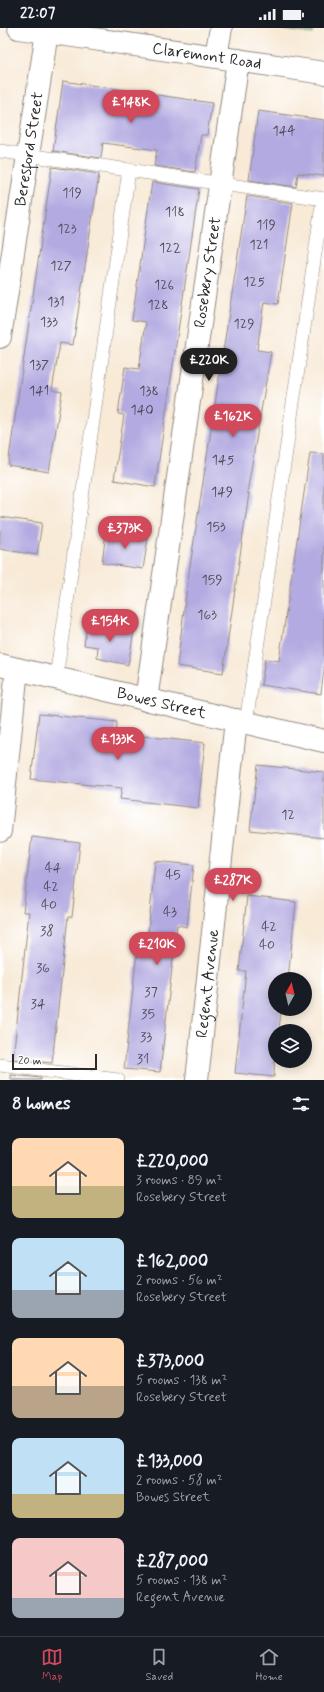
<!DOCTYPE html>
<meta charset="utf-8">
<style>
:root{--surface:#171b24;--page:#20242c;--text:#f1f3f6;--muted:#9ea1a6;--line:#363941;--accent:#d1495b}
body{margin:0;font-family:Mynerve,sans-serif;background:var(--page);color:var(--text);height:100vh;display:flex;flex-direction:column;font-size:15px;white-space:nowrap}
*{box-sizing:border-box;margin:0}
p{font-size:13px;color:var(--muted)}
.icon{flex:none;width:22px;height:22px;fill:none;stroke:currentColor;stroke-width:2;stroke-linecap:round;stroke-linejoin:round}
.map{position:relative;height:1052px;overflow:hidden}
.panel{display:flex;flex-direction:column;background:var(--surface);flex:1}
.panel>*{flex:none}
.needle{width:26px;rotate:8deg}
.controls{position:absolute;left:268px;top:944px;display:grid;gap:8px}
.controls a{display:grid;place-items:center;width:44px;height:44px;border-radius:50%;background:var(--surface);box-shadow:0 2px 10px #0003;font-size:20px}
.scale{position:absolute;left:12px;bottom:10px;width:85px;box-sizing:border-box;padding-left:4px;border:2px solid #2b2b2b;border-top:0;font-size:11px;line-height:14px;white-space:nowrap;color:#2b2b2b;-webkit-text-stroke:3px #fff;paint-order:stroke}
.price{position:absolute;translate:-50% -34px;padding:0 9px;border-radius:14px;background:var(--accent);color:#fff;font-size:13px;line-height:26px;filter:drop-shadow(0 1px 2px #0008)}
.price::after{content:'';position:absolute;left:50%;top:24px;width:12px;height:9px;margin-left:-6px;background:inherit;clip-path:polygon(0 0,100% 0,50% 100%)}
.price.selected{background:#222;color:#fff}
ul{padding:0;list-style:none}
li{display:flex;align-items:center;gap:12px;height:100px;padding:0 12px}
li span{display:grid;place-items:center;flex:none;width:112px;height:80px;border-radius:8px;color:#555}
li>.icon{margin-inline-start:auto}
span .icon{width:48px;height:48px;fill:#fffc;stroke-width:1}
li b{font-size:17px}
h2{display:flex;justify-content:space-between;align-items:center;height:48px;padding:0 12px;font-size:17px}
.status{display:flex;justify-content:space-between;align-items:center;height:28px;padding:0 20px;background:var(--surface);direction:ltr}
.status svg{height:11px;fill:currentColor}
.tabs{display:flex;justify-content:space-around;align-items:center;height:56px;border-top:1px solid var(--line);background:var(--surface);font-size:11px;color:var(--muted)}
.tabs a{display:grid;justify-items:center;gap:2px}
.tabs .selected{color:var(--accent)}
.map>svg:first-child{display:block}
</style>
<div class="status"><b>22:07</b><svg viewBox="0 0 49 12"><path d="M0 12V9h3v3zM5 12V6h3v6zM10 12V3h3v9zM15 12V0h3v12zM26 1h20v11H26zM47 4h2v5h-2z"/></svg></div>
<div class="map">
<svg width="324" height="1052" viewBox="0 0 324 1052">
<rect width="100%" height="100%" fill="#fff"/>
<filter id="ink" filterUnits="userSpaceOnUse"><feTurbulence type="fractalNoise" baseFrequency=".025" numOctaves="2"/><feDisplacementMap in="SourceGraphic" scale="8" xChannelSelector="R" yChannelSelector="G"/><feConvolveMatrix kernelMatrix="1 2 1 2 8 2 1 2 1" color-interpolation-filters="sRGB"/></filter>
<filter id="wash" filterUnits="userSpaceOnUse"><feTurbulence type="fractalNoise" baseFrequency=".012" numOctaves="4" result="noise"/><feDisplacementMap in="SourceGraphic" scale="16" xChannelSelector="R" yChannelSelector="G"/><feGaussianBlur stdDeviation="0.9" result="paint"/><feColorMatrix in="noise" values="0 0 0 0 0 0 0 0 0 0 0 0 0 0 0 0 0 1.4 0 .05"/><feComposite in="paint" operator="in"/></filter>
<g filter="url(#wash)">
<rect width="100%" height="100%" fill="#f8ead7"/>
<!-- green -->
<path fill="#90cb80" stroke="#5e7b56" d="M272,0H314L313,6Z"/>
<g id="blocks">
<!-- building -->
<g fill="#b2aae1">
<path d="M63,53L212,75L207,107H201L195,144L154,138L157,122L103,115L101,130L53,123Z"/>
<path d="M258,83L324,92V148L298,145L296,159L249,152Z"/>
<path d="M52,139L99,146L73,317L60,315L52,362L62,364L49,444L8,437Z"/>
<path d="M152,154L199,161L155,459L114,452L124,387L118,386L125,339L139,341L146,294L132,292Z"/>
<path d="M247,168L293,175L278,276L264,274L257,322L271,324L247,465H249L223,645L177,638L187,558Z"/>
<path d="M310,425L324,426V641L321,666L261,657L265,631L279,633Z"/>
<path d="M0,489L42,495L37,527L0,521Z"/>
<path d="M106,504L148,510L143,541L102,535Z"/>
<path d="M87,596L134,603L128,637L97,630L98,619L84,617Z"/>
<path d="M39,686L117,694L116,705L205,715L198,780L120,771L122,760L31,751Z"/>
<path d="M258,737L324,744V810L250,802Z"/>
<path d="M32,809L80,815L72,889H68L52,1035L13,1031L29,884H23Z"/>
<path d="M155,833L194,837L187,899L177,897L160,1044L124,1041L139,906L148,907Z"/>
<path d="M247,868L296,874L288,951H275V981H281L279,1003H275L274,1049L235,1045L246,943H239Z"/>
<path d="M11,1047L41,1050V1052H11Z"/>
</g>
</g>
</g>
<g filter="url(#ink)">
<use href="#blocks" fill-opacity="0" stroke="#928a81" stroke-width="1"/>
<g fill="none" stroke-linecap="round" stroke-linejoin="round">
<!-- service casing -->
<g stroke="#928a81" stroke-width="14">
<g id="service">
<path d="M0,123L324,171"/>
<path d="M56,650L129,142"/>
<path d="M246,695L323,171"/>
<path d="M0,1037L118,1052"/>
</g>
</g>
<!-- minor casing -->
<g stroke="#928a81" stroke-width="24">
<g id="minor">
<path id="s1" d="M19,0L324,45"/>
<path d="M216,28L221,0"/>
<path id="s2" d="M0,309L47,4"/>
<path id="s3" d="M0,637L324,713"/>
<path id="s4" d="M146,672L238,32"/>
<path d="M0,803L17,641"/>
<path id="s5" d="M197,1052L236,692"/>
</g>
</g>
<!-- service -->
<use href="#service" stroke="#fff" stroke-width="13"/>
<!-- minor -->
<use href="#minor" stroke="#fff" stroke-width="22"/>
</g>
</g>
<g text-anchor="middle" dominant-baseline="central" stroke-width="4" stroke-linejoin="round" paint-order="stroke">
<!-- number labels -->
<g font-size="14" fill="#4d4b58">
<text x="284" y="103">144</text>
<text x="72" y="165">119</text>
<text x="175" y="184">118</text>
<text x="266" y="197">119</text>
<text x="67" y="201">123</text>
<text x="259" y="217">121</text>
<text x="170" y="220">122</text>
<text x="61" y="238">127</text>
<text x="254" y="254">125</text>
<text x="164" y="257">126</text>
<text x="56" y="274">131</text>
<text x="158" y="277">128</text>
<text x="49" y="294">133</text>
<text x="244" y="296">129</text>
<text x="39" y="337">137</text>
<text x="39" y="363">141</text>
<text x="149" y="363">138</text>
<text x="142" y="382">140</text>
<text x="223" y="432">145</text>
<text x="222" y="464">149</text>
<text x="216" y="499">153</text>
<text x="212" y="552">159</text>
<text x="207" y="587">163</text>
<text x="288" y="787">12</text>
<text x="53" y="840">44</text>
<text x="173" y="847">45</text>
<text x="51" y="859">42</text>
<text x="49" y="877">40</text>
<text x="170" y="884">43</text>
<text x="269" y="899">42</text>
<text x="47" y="903">38</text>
<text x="267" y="917">40</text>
<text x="43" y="940">36</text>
<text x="151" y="964">37</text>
<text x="38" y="976">34</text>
<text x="148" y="986">35</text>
<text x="146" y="1009">33</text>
<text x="143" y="1031">31</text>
</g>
<!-- street labels -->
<g font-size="16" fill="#2b2b2b" stroke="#fff">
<text stroke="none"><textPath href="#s1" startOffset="190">Claremont Road</textPath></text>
<text stroke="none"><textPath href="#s2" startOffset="190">Beresford Street</textPath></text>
<text stroke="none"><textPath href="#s4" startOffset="432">Rosebery Street</textPath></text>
<text stroke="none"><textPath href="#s3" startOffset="166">Bowes Street</textPath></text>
<text stroke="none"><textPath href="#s5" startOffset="97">Regent Avenue</textPath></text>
</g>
</g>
</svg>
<div class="controls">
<a><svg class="needle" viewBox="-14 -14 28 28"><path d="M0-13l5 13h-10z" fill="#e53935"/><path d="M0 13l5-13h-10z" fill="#9ea1a6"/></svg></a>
<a><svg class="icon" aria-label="layers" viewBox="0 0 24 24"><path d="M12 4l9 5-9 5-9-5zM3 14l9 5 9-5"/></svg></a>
</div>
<div class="scale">20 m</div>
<b class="price" style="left:131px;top:96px">£148K</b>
<b class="price selected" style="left:209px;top:354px">£220K</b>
<b class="price" style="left:233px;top:410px">£162K</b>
<b class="price" style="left:125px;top:522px">£373K</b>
<b class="price" style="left:110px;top:615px">£154K</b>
<b class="price" style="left:118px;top:733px">£133K</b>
<b class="price" style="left:233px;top:874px">£287K</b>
<b class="price" style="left:157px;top:938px">£210K</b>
</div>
<section class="panel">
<h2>8 homes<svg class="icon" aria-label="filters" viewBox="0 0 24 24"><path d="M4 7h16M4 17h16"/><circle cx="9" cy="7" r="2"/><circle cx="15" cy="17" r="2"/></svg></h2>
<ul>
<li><span style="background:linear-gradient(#ffd9b3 60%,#c2b280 0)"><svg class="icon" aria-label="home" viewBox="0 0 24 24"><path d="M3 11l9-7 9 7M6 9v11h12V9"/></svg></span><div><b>£220,000</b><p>3 rooms · 89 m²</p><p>Rosebery Street</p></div></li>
<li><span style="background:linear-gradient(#bfe0f5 65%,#9aa5b1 0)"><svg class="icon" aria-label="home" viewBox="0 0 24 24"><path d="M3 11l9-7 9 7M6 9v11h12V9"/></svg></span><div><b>£162,000</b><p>2 rooms · 56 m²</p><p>Rosebery Street</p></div></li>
<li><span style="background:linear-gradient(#ffd9b3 60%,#b9a48a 0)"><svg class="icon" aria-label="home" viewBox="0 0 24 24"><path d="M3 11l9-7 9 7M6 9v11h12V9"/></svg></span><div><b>£373,000</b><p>5 rooms · 138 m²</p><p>Rosebery Street</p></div></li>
<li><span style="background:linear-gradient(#bfe0f5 70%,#c2b280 0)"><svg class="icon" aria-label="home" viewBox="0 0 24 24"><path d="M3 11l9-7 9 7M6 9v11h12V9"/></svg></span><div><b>£133,000</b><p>2 rooms · 58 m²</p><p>Bowes Street</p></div></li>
<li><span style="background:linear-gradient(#f6c9c9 75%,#9aa5b1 0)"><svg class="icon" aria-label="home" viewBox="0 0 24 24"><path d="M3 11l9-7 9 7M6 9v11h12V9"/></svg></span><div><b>£287,000</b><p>5 rooms · 138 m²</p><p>Regent Avenue</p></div></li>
</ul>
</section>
<nav class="tabs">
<a class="selected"><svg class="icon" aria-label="map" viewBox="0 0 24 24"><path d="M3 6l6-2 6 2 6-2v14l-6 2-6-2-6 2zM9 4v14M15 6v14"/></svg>Map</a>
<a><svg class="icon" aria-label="saved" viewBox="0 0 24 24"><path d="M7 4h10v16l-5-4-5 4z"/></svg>Saved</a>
<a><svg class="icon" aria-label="home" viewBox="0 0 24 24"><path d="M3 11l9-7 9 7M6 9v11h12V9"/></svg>Home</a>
</nav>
